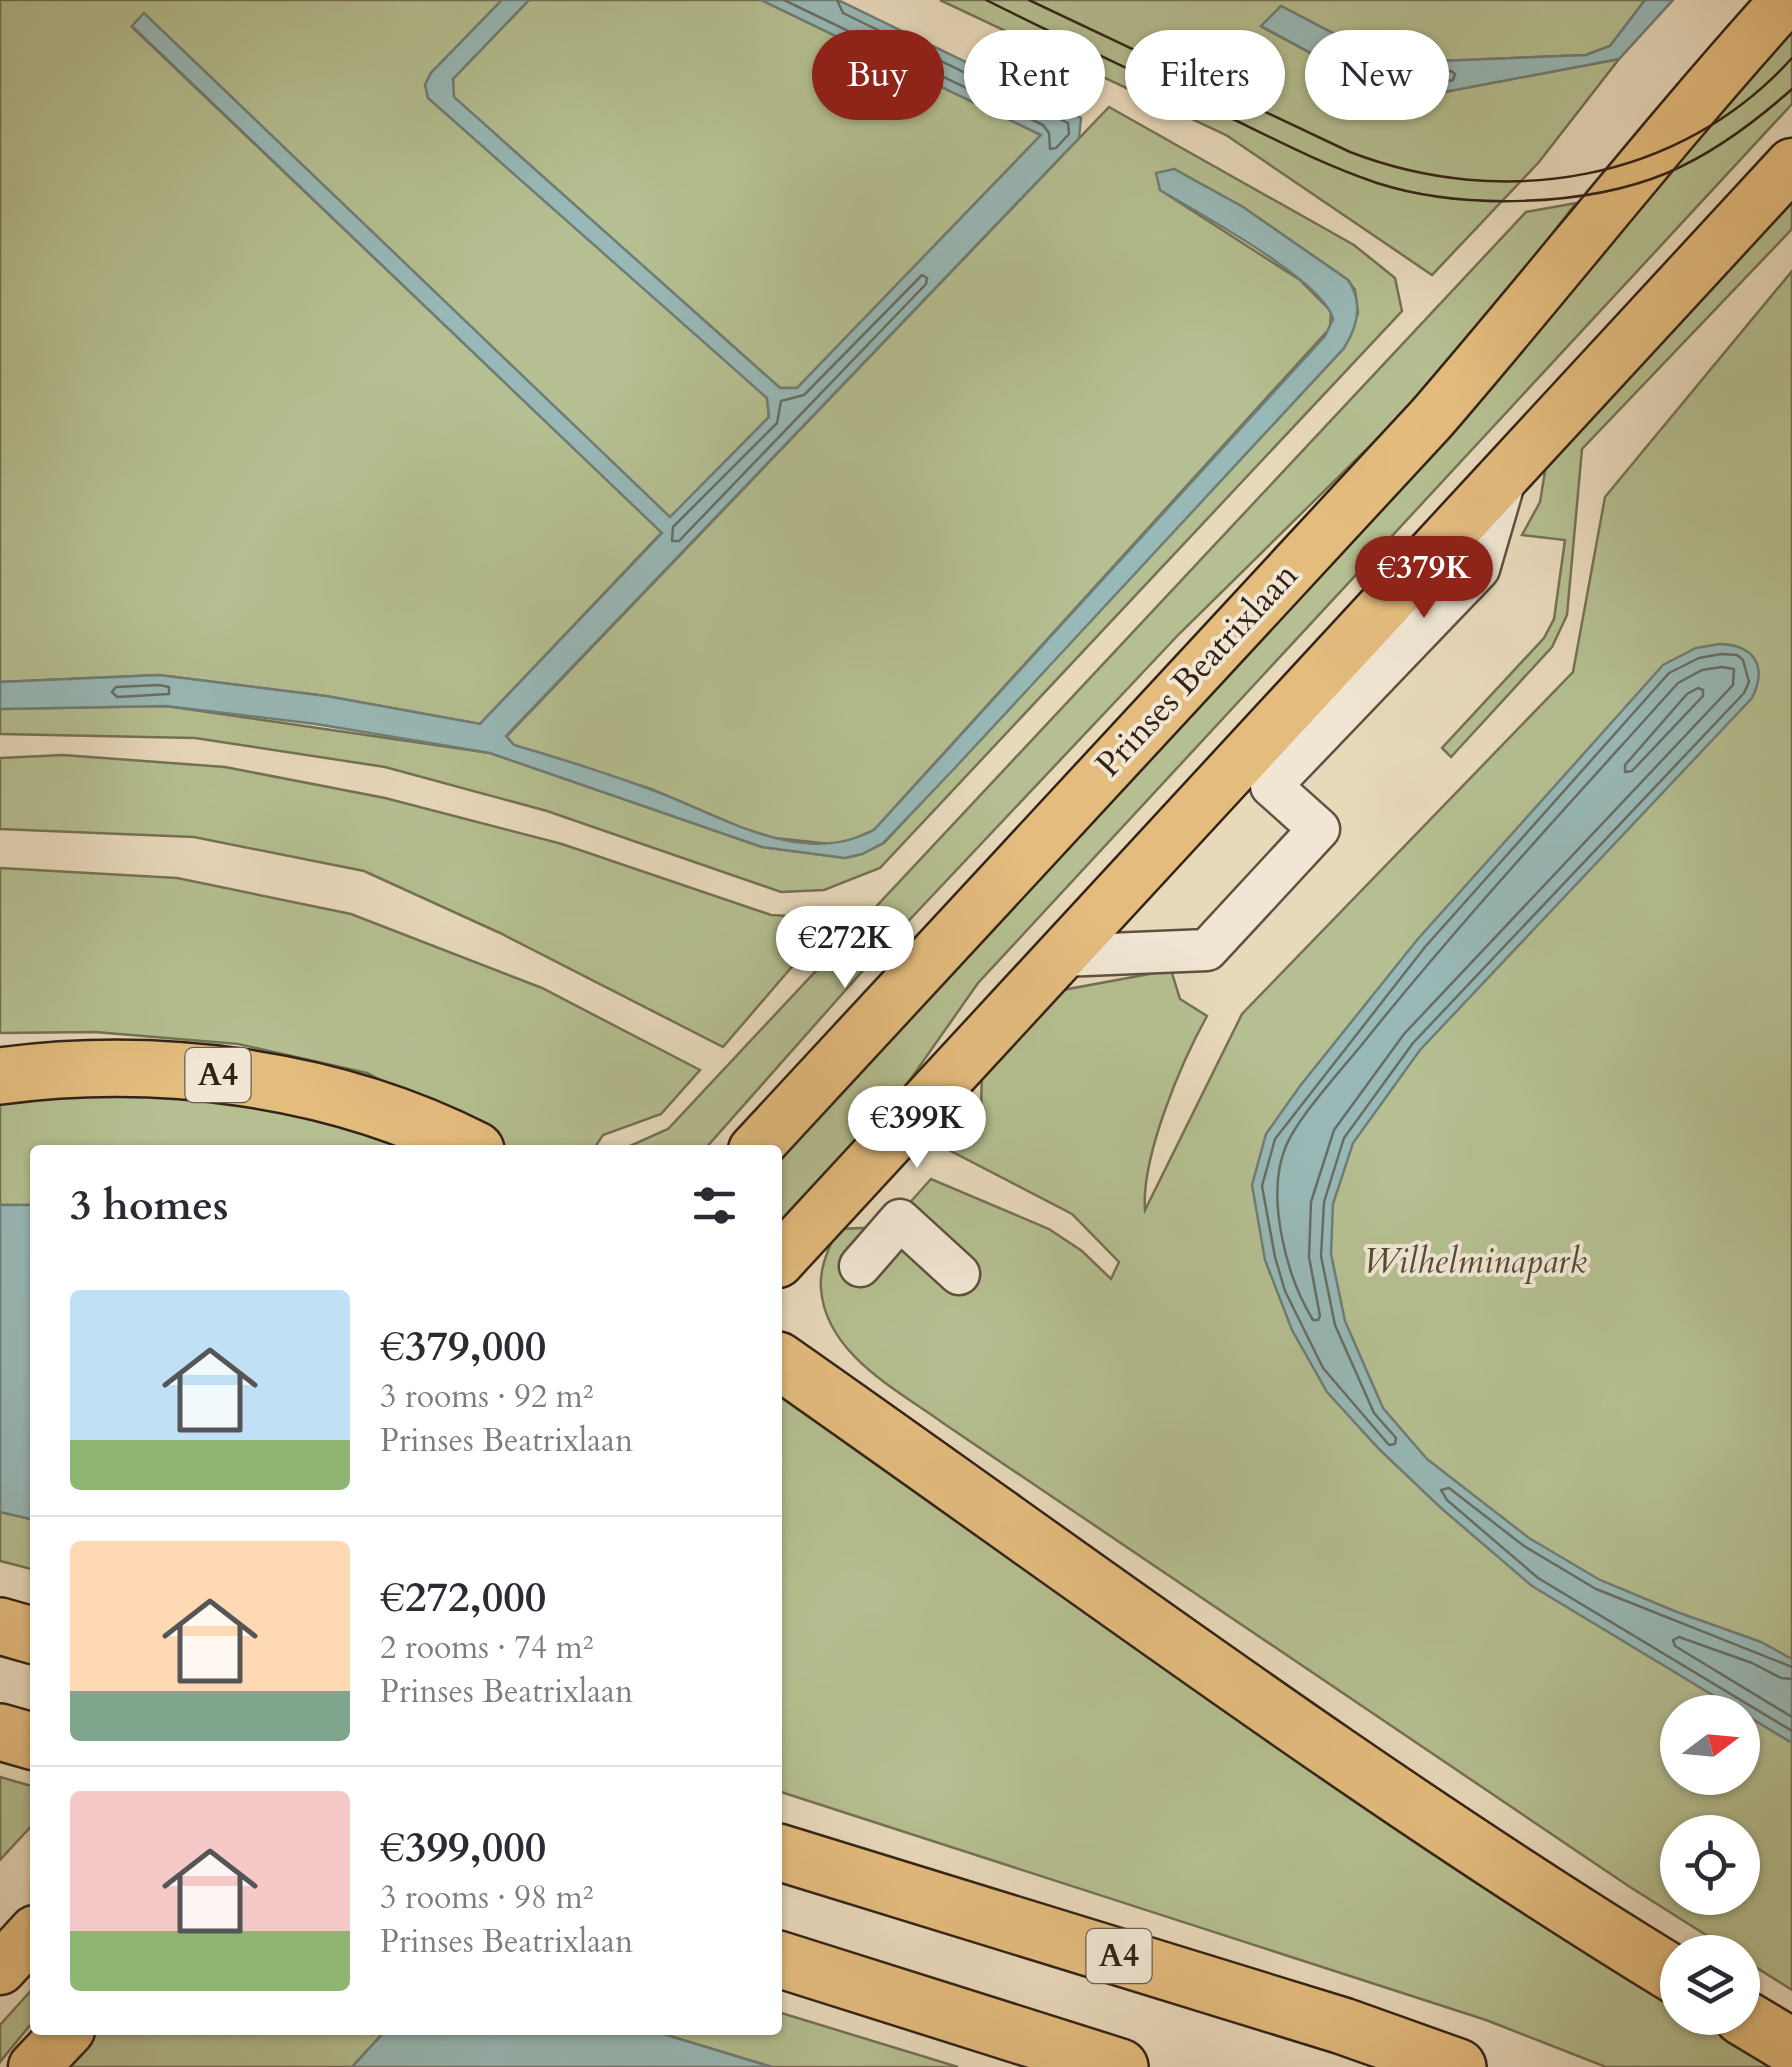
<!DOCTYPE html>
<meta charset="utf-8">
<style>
:root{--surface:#fff;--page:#f2f2f3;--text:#2b2b33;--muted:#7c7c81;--line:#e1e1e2;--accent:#8f2418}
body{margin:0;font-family:Cardo,serif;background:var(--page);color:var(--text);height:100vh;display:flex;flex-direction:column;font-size:38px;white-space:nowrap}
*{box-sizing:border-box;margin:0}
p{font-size:32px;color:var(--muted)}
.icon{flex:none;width:55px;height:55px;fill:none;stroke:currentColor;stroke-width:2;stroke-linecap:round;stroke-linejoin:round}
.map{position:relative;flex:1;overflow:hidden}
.sheet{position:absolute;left:30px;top:1145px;width:752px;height:890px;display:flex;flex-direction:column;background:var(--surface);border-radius:10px;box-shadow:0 2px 8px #0004}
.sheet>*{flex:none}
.hud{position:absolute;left:812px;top:30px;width:828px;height:90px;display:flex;gap:20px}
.needle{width:65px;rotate:74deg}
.controls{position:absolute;left:1660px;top:1695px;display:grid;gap:20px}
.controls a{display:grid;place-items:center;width:100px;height:100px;border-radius:50%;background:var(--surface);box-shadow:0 2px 8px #0004;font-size:50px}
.price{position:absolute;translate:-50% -85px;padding:0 22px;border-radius:35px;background:#fff;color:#222;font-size:32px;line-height:65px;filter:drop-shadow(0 2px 5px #0008)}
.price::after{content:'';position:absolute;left:50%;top:60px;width:30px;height:22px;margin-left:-15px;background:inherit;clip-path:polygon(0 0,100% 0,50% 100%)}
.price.selected{background:var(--accent);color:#fff}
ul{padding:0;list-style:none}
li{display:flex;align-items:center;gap:30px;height:250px;padding:0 40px}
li+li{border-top:2px solid var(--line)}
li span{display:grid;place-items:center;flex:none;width:280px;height:200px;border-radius:10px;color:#555}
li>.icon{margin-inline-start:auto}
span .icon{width:120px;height:120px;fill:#fffc;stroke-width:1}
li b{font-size:42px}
h2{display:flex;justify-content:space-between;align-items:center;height:120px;padding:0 40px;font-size:42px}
.pill{padding:0 35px;border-radius:45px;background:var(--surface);box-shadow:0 2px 8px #0004;font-size:35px;line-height:90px}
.pill.selected{background:var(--accent);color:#fff}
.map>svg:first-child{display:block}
</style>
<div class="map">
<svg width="1792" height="2067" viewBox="0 0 1792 2067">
<rect width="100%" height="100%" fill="#e8d9bb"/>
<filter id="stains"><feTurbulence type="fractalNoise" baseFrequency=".002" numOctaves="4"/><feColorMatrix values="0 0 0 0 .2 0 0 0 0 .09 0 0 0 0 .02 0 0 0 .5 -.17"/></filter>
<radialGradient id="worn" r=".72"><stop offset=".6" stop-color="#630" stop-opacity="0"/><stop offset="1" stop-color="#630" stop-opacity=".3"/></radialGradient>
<!-- green -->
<g fill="#b5bf91" stroke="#747154" stroke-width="2.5" fill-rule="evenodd">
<path d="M0,0H502L431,73L425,85L767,398L769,417L670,518L144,14L132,27L662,532L480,724L326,696L159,675L0,682Z"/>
<path d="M529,0H761L1041,135L797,388H780L453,97V79Z"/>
<path d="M940,0H1645L1610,46L1586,55L1390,63L1281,6L1262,27L1387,94L1423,96L1619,59L1539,162L1432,275L1226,135Z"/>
<path d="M1792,22V104L978,983L891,1107L778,1231V1156Z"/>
<path d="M1109,107L1354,245L1395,278L1402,311L880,868L824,890L781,892L547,811L385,767L195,738L0,734V709L166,706L490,753L762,847L845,858L862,854L884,843L1344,348L1358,313L1355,290L1348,280L1243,207L1174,169L1160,190L1300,280L1331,311L1330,328L874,830L840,845L774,838L742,828L651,789L514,745L506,737Z"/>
<path d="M1576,203L1443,374L1180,633L882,949L704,1150H621L668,1129L1526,212Z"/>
<path d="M1792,203V229L1582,449L1567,615L1552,647L1451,757L1442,748L1544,638L1554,619L1565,540L1522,535L1540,502L1547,459Z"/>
<path d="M1792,271V1990L1743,1959L1742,1952H1733L1630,1887L943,1423C896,1389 826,1354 821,1289C819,1268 829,1248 837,1229L888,1227L931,1179L1049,1229L1082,1251L1111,1279L1119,1262L1072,1214L943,1147L981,1113L982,1067L1063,990L1171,970L1180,999L1207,1016C1181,1063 1141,1157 1145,1210L1242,1014L1573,672L1605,497ZM1678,1712H1742V1778H1678ZM1678,1832H1742V1898H1678Z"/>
<path d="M63,755L225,767L385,798L562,844L771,915L805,917L814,941L723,1047L500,933L364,871L194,837L0,829V758Z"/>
<path d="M0,868L177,878L351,914L542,988L700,1070L661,1114L603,1135L593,1150H511L367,1073L238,1044L95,1032L0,1033Z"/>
<path d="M0,1089L292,1104L434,1150H35V1205H0Z"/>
<path d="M778,1379L1677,1998L1678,2018H1710L1792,2067H1606L1486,2020L778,1791Z"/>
<path d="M0,1512L35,1520V1570L0,1561Z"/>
<path d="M0,1777L35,1787V1822L0,1860Z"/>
<path d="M35,1986V2019L0,2062V2025Z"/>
<path d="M778,2012L958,2067H772L650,2030H778Z"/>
<path d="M95,2030H386L352,2067H61Z"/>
</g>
<!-- water -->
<g fill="#98b9b7" stroke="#707d77" stroke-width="2.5">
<path d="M502,0H529L453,79L454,97L780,388H797L1041,135L761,0H838L1081,118L1079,138L506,736L514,745C559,758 603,772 647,788C718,813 799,870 874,830L1325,336L1333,319C1325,281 1196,212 1160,190L1156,173L1174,169L1243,207L1348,280C1364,303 1358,326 1344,348L953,770L883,843L862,854L845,858L762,847L490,753L316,724L166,706L0,709V682L159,675L326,696L480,724L662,533L132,26L144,13L670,517L769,417L767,398L428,98L425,85L431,73Z"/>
<path d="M1645,0H1673L1619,59L1423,96L1387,94L1261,26L1281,6L1390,63L1586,55L1610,46Z"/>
<path d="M1720,644C1754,645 1768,666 1752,698L1420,1050L1353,1143L1333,1204L1331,1254L1345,1321L1383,1408L1427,1459L1529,1538L1600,1580L1677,1612L1761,1642L1792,1659V1743L1532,1586L1441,1508L1379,1449L1327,1392L1292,1330L1265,1260L1252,1185L1266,1134L1300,1086L1417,940L1663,665L1696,648Z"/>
<path d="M0,1205H35V1520L0,1512Z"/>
<path d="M386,2030H650L772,2067H352Z"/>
</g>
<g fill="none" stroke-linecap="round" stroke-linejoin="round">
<!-- shore -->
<g stroke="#666e66" stroke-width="2.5">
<path d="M784,0L1043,125L1049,133L1050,149L1056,148L1069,134L1068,123L843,13L837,0"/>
<path d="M1451,71L1455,74L1453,80C1433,84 1401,92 1385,79L1389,73Z"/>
<path d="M922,275L927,278L926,284L679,541H672L673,527L777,423L781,401L804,395Z"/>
<path d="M1721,654L1737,655L1743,660L1749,682L1744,693L1413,1043L1344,1138L1324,1202L1321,1256L1335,1325L1374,1413L1396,1438L1395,1444L1389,1445L1323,1368L1285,1291L1275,1257L1262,1186L1275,1139L1425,947L1669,673L1699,658Z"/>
<path d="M1722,667L1734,669L1733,685L1404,1034L1334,1130L1311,1202L1309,1257L1320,1316L1318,1320H1313C1286,1276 1265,1195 1286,1146C1299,1115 1346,1065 1368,1037C1466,915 1573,800 1678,683L1702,670Z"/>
<path d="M159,685L169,687V694L117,697L112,692L116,687Z"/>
<path d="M1698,688L1703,690V696L1632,771L1625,772V765L1687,694Z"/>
<path d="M1792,1667L1596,1589L1524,1546L1449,1488L1441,1490L1447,1500L1538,1578L1792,1731"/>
<path d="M1792,1679L1781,1678L1752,1663L1679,1637L1673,1640L1675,1646L1792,1717"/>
</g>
<!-- minor casing -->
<g stroke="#60503f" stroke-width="45">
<g id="minor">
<path d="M1062,956L1207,950L1319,829L1271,786L1479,569L1507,473"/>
<path d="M860,1266L900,1220L959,1274"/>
</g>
</g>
<!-- major casing -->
<g stroke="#332316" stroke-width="55">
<g id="major">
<path d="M754,1150L1431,419C1551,280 1663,136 1786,0"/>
<path d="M778,1262L1792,164"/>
<path d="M0,1969L35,1931"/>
<path d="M34,2067L69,2030"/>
</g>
</g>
<!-- highway casing -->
<g stroke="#332316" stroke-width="60">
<g id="highway">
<path d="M0,1076C159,1055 333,1077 476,1150"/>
<path d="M778,1360C1075,1568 1367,1787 1678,1977"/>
<path d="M0,1626L35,1636"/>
<path d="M0,1732L35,1742"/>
<path d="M778,1852L1343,2026L1458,2067"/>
<path d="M778,1959L1120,2067"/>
<path d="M1742,2017L1792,2047"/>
</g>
</g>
<!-- minor -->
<use href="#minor" stroke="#f0e6d3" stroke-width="40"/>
<!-- major -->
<use href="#major" stroke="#e4bc7e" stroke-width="50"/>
<!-- highway -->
<use href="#highway" stroke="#e4bc7e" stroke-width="55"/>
<!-- tram -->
<g stroke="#332316" stroke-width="2.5">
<path d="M986,0C1058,36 1131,70 1204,105C1261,132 1317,163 1377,183C1461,210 1585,207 1667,173C1714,153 1754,123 1792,89"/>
<path d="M1029,0L1350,152C1503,211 1680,182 1792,58"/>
</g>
</g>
<g text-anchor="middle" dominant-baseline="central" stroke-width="8" stroke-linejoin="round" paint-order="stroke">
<!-- shield labels -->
<g fill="#f0e6d3" stroke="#6c5e4f" stroke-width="2.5">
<rect x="185.5" y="1048" width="65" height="54" rx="8"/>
<rect x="1086.5" y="1929" width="65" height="54" rx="8"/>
</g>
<g font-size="32" font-weight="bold" fill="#332316">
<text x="218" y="1075">A4</text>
<text x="1119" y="1956">A4</text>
</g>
<!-- street labels -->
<g font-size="35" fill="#332316" stroke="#f0e6d3">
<text transform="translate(1197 670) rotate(-47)">Prinses Beatrixlaan</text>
</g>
<!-- park labels -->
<g font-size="35" font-style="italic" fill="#544a35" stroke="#f0e6d3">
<text x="1475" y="1262">Wilhelminapark</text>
</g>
</g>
<rect width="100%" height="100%" filter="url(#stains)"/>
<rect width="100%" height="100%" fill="url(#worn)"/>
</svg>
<div class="controls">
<a><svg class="needle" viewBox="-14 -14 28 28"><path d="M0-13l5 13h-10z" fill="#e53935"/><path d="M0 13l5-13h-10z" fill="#7c7c81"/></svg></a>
<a><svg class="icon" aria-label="locate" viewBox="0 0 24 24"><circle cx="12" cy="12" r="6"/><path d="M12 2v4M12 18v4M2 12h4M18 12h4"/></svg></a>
<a><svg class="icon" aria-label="layers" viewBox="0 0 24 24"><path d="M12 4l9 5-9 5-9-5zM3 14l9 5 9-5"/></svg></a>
</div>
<b class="price selected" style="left:1424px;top:621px">€379K</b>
<b class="price" style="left:845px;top:991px">€272K</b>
<b class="price" style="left:917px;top:1171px">€399K</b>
<div class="hud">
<a class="pill selected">Buy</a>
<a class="pill">Rent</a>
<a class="pill">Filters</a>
<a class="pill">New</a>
</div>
<section class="sheet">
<h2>3 homes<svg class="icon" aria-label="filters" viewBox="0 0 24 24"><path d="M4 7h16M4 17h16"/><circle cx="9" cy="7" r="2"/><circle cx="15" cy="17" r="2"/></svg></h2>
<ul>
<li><span style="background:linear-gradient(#bfe0f5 75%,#8fb573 0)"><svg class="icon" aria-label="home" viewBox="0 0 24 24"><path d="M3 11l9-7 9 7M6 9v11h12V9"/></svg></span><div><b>€379,000</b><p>3 rooms · 92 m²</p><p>Prinses Beatrixlaan</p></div></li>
<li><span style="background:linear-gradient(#ffd9b3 75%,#7fa58c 0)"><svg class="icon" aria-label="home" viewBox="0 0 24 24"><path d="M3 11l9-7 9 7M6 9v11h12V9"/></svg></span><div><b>€272,000</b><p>2 rooms · 74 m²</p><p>Prinses Beatrixlaan</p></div></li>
<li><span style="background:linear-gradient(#f6c9c9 70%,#8fb573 0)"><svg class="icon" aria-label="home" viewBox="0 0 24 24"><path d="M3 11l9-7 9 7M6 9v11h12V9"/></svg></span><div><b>€399,000</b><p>3 rooms · 98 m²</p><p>Prinses Beatrixlaan</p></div></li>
</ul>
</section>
</div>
